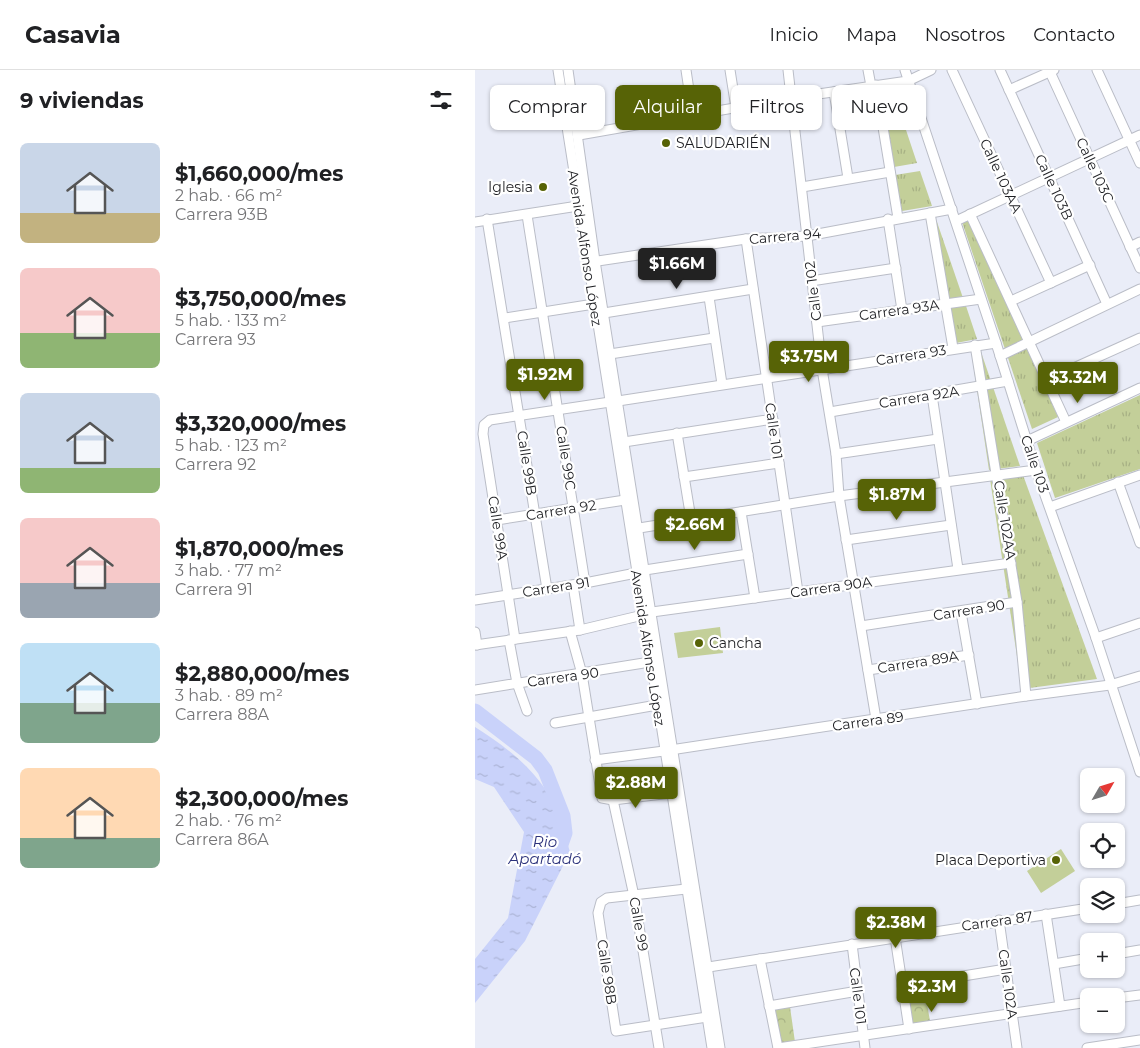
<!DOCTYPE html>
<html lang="es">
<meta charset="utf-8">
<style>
:root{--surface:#fff;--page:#f6f6f6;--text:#202124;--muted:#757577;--line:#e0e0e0;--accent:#576306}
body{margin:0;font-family:Montserrat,sans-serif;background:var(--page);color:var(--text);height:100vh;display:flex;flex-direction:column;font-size:19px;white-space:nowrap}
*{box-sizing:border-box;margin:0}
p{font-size:16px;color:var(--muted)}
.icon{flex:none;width:28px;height:28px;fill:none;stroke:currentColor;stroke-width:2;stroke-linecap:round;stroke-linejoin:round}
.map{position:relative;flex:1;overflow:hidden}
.details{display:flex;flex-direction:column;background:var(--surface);width:475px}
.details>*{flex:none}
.top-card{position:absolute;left:15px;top:15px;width:475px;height:45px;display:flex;gap:10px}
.needle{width:32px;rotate:51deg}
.controls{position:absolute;left:605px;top:698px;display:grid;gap:10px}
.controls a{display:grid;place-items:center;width:45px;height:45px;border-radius:8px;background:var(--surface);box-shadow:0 1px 4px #0004;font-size:25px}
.price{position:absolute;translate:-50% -42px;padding:0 11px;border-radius:5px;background:var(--accent);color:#fff;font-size:16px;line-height:32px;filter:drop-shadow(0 1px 2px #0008)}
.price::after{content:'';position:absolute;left:50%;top:30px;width:15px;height:11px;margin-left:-8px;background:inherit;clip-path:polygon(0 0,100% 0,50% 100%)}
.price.selected{background:#222;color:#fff}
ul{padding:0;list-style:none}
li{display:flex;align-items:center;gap:15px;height:125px;padding:0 20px}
li span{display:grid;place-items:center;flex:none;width:140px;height:100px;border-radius:8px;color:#555}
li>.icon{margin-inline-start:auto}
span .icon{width:60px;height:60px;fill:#fffc;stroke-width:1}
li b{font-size:21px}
h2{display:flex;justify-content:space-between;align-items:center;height:60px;padding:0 20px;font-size:21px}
.pill{padding:0 18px;border-radius:8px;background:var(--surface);box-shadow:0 1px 4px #0004;font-size:18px;line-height:45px}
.pill.selected{background:var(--accent);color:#fff}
header{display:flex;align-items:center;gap:30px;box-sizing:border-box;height:70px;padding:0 25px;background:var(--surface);border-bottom:1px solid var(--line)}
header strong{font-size:24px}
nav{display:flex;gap:28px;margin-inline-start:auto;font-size:18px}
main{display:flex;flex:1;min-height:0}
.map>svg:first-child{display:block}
</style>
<header>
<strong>Casavia</strong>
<nav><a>Inicio</a><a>Mapa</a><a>Nosotros</a><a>Contacto</a></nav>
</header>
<main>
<section class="details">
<h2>9 viviendas<svg class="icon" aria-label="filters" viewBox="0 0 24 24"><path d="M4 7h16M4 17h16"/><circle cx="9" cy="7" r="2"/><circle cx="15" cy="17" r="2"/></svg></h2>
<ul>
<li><span style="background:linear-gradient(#c9d6e8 70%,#c2b280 0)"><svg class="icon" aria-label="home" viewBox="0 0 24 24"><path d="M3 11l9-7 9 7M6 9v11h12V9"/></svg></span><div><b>$1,660,000/mes</b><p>2 hab. · 66 m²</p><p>Carrera 93B</p></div></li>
<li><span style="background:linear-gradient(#f6c9c9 65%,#8fb573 0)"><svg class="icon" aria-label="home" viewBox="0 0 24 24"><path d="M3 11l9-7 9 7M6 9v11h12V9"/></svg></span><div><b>$3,750,000/mes</b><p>5 hab. · 133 m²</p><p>Carrera 93</p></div></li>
<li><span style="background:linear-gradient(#c9d6e8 75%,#8fb573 0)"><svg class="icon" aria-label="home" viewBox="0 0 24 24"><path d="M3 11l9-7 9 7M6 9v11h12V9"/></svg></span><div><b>$3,320,000/mes</b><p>5 hab. · 123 m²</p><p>Carrera 92</p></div></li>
<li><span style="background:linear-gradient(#f6c9c9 65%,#9aa5b1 0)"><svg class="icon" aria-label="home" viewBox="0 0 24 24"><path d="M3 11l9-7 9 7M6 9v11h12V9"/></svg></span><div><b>$1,870,000/mes</b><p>3 hab. · 77 m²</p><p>Carrera 91</p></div></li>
<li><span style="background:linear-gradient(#bfe0f5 60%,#7fa58c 0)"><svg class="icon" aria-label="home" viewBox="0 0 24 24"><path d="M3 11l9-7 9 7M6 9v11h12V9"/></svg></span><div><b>$2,880,000/mes</b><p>3 hab. · 89 m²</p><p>Carrera 88A</p></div></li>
<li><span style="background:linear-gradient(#ffd9b3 70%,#7fa58c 0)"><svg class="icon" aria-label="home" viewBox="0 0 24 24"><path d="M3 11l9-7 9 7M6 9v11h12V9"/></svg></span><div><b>$2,300,000/mes</b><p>2 hab. · 76 m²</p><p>Carrera 86A</p></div></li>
</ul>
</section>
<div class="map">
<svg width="665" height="978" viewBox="0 0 665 978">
<defs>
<pattern id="grass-tufts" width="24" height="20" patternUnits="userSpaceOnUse" patternTransform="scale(1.25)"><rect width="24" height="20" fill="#c3cf99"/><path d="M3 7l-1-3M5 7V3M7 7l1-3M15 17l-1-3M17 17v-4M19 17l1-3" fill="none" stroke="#a7b184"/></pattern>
<pattern id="park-crowns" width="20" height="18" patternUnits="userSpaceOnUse" patternTransform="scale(1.25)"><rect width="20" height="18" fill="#c3cf99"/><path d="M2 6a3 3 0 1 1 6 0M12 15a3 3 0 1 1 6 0" fill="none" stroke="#a7b184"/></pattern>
<pattern id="water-ripples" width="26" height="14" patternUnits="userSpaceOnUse" patternTransform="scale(1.25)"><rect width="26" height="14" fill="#c9d2fa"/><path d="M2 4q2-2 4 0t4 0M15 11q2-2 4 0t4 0" fill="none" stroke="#acb4d6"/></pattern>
</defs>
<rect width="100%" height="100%" fill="#eaedf8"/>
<!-- grass -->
<g fill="url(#grass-tufts)">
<path d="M417,18L442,93L419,97L405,20Z"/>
<path d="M445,101L457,136L427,141L420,105Z"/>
<path d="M495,148L583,347L557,359L487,152Z"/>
<path d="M458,152H462L488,228L473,230Z"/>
<path d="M491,236L502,269L481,273L475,238Z"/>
<path d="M505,279L545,396L514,400L496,280Z"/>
<path d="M665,325V399L580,428L562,373Z"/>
<path d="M548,405L622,609L547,619L515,409Z"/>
</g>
<!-- park -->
<g fill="url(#park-crowns)">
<path d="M449,917L455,951L438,954L432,920Z"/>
<path d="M315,937L320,972L303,974L298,940Z"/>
</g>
<!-- pitch -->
<g fill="#c3cf99">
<path d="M245,557L248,583L203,588L199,563Z"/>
<path d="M586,779L600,801L566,823L552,801Z"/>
</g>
<!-- water -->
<path fill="url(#water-ripples)" d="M0,657C34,678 69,706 84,745C88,757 91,769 95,782L50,871L0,933V889L33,848L49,762L19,717L0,709Z"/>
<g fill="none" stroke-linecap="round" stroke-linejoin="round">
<!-- river -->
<path stroke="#c9d2fa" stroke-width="15" d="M0,641L61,688L70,700L88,746L90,763L83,783"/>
<!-- minor casing -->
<g stroke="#babdc7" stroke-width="11">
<g id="minor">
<path d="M83,0L237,978"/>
<path d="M93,0L120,191L245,978"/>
<path d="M211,0L218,47"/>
<path d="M255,0L261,38"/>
<path d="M313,0L347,299L361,384L364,426L401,649"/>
<path d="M393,0L396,16"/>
<path d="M430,0L521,273L561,400L621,568L665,702"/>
<path d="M477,0L576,213"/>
<path d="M525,0L632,234"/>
<path d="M622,0L665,93"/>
<path d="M575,2L665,198"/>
<path d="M401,15L423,148"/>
<path d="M534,20L579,0"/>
<path d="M359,22L373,108"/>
<path d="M104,65L316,28L433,11L456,0"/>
<path d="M327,117L415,102"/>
<path d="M455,143L478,278"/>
<path d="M495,144L591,352"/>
<path d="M52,145L110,513"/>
<path d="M12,149L72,519"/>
<path d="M413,149L427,240"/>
<path d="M481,151L665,65"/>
<path d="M0,152L103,136"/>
<path d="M271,169L323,522"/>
<path d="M655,177L665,172"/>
<path d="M116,192L271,169L332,166L477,139"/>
<path d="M336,211L421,198"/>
<path d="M234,227L247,314"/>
<path d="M536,231L615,195"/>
<path d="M129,243L278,219"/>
<path d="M30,248L119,234"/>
<path d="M342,252L506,229"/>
<path d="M500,275L542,532L551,626"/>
<path d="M135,284L239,268"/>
<path d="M525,286L665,219"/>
<path d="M572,310L665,268"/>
<path d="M457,325L483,499"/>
<path d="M143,331L521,273"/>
<path d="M355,342L533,311"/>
<path d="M202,363L216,449"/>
<path d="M552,371L665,318"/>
<path d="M149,372L298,349"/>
<path d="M361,384L463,369"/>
<path d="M209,407L304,393"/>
<path d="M643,412L665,473"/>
<path d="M575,437L665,405"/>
<path d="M266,442L280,528"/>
<path d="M22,450L150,430"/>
<path d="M158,459L364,426L561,400"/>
<path d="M371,470L476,455"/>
<path d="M170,500L273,484"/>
<path d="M98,515L105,560"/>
<path d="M0,530L110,513L161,503"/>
<path d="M177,542L536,493"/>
<path d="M486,542L502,634"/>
<path d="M386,556L542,532"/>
<path d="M95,561L107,604L127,728L138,730L196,723"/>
<path d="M0,562L2,575"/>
<path d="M621,568L665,553"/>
<path d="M40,569L8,364L9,355L15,350L135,332"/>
<path d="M34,570L42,613L52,641"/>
<path d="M0,575L105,560L168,545"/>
<path d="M393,600L494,585"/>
<path d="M0,620L175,592"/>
<path d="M80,653L182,635"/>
<path d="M120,690L189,681L551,626L635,615L665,606"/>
<path d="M138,730L159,826L184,978"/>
<path d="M211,819L132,828L126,832L123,843L141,961L232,947"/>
<path d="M641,834L665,830"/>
<path d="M571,844L585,936"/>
<path d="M524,850L542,978"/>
<path d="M420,867L434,959"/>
<path d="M377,874L390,978"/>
<path d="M641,884L665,880"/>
<path d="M285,889L303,978"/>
<path d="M579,894L614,888"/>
<path d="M227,898L614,838"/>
<path d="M427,916L531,899"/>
<path d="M641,928L665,925"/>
<path d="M294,936L383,921"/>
<path d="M303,978L614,932"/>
<path d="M612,978L665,970"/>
</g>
</g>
<!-- minor -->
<use href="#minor" stroke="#fff" stroke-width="9"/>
</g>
<!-- markers -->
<g fill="#576306" stroke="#fff" stroke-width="2">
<circle cx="191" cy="73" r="5"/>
<circle cx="68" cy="117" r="5"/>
<circle cx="224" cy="573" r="5"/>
<circle cx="581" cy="790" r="5"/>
</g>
<g text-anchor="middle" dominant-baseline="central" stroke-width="4.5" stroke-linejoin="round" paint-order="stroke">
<!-- poi labels -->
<g font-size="14" fill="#1e1f23" stroke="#fff" text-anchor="start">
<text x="201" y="73">SALUDARIÉN</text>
<text x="58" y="117" text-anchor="end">Iglesia</text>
<text x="234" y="573">Cancha</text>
<text x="571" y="790" text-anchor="end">Placa Deportiva</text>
</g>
<!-- street labels -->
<g font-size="14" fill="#1e1f23" stroke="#fff">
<text transform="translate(620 100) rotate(65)">Calle 103C</text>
<text transform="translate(526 106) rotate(65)">Calle 103AA</text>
<text transform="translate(579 117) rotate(65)">Calle 103B</text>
<text transform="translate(310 166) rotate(-5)">Carrera 94</text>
<text transform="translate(110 178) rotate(81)">Avenida Alfonso López</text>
<text transform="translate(338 221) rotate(-97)">Calle 102</text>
<text transform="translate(424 240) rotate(-8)">Carrera 93A</text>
<text transform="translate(436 285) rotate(-9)">Carrera 93</text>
<text transform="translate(444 327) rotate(-9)">Carrera 92A</text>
<text transform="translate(299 361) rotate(82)">Calle 101</text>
<text transform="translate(91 388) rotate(81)">Calle 99C</text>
<text transform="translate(52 393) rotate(81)">Calle 99B</text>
<text transform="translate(560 394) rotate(71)">Calle 103</text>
<text transform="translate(86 440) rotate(-9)">Carrera 92</text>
<text transform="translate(530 450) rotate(81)">Calle 102AA</text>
<text transform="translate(23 458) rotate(81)">Calle 99A</text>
<text transform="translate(81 517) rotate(-9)">Carrera 91</text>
<text transform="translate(356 517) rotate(-8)">Carrera 90A</text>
<text transform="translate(494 540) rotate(-9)">Carrera 90</text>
<text transform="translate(173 578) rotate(81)">Avenida Alfonso López</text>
<text transform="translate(443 592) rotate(-9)">Carrera 89A</text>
<text transform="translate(88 607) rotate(-8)">Carrera 90</text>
<text transform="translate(393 651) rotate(-8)">Carrera 89</text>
<text transform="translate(522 851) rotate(-8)">Carrera 87</text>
<text transform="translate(164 854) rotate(80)">Calle 99</text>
<text transform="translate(132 902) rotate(81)">Calle 98B</text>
<text transform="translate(533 914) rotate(82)">Calle 102A</text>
<text transform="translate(383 926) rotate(83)">Calle 101</text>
</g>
<!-- water labels -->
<g font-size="15" font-style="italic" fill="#2c327b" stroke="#fff">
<text x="70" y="771">Rio<tspan x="70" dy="17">Apartadó</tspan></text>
</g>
</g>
</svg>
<div class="controls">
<a><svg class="needle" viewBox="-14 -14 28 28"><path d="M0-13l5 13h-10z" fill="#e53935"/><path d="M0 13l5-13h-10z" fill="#757577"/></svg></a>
<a><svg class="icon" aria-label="locate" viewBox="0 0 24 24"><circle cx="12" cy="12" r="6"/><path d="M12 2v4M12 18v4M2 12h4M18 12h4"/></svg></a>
<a><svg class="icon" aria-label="layers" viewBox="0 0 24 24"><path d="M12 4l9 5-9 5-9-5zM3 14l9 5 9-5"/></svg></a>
<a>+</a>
<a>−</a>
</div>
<b class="price selected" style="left:202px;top:220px">$1.66M</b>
<b class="price" style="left:334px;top:313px">$3.75M</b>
<b class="price" style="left:70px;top:331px">$1.92M</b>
<b class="price" style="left:603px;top:334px">$3.32M</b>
<b class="price" style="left:422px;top:451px">$1.87M</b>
<b class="price" style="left:220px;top:481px">$2.66M</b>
<b class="price" style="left:161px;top:739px">$2.88M</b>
<b class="price" style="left:421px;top:879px">$2.38M</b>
<b class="price" style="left:457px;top:943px">$2.3M</b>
<div class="top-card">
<a class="pill">Comprar</a>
<a class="pill selected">Alquilar</a>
<a class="pill">Filtros</a>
<a class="pill">Nuevo</a>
</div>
</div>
</main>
